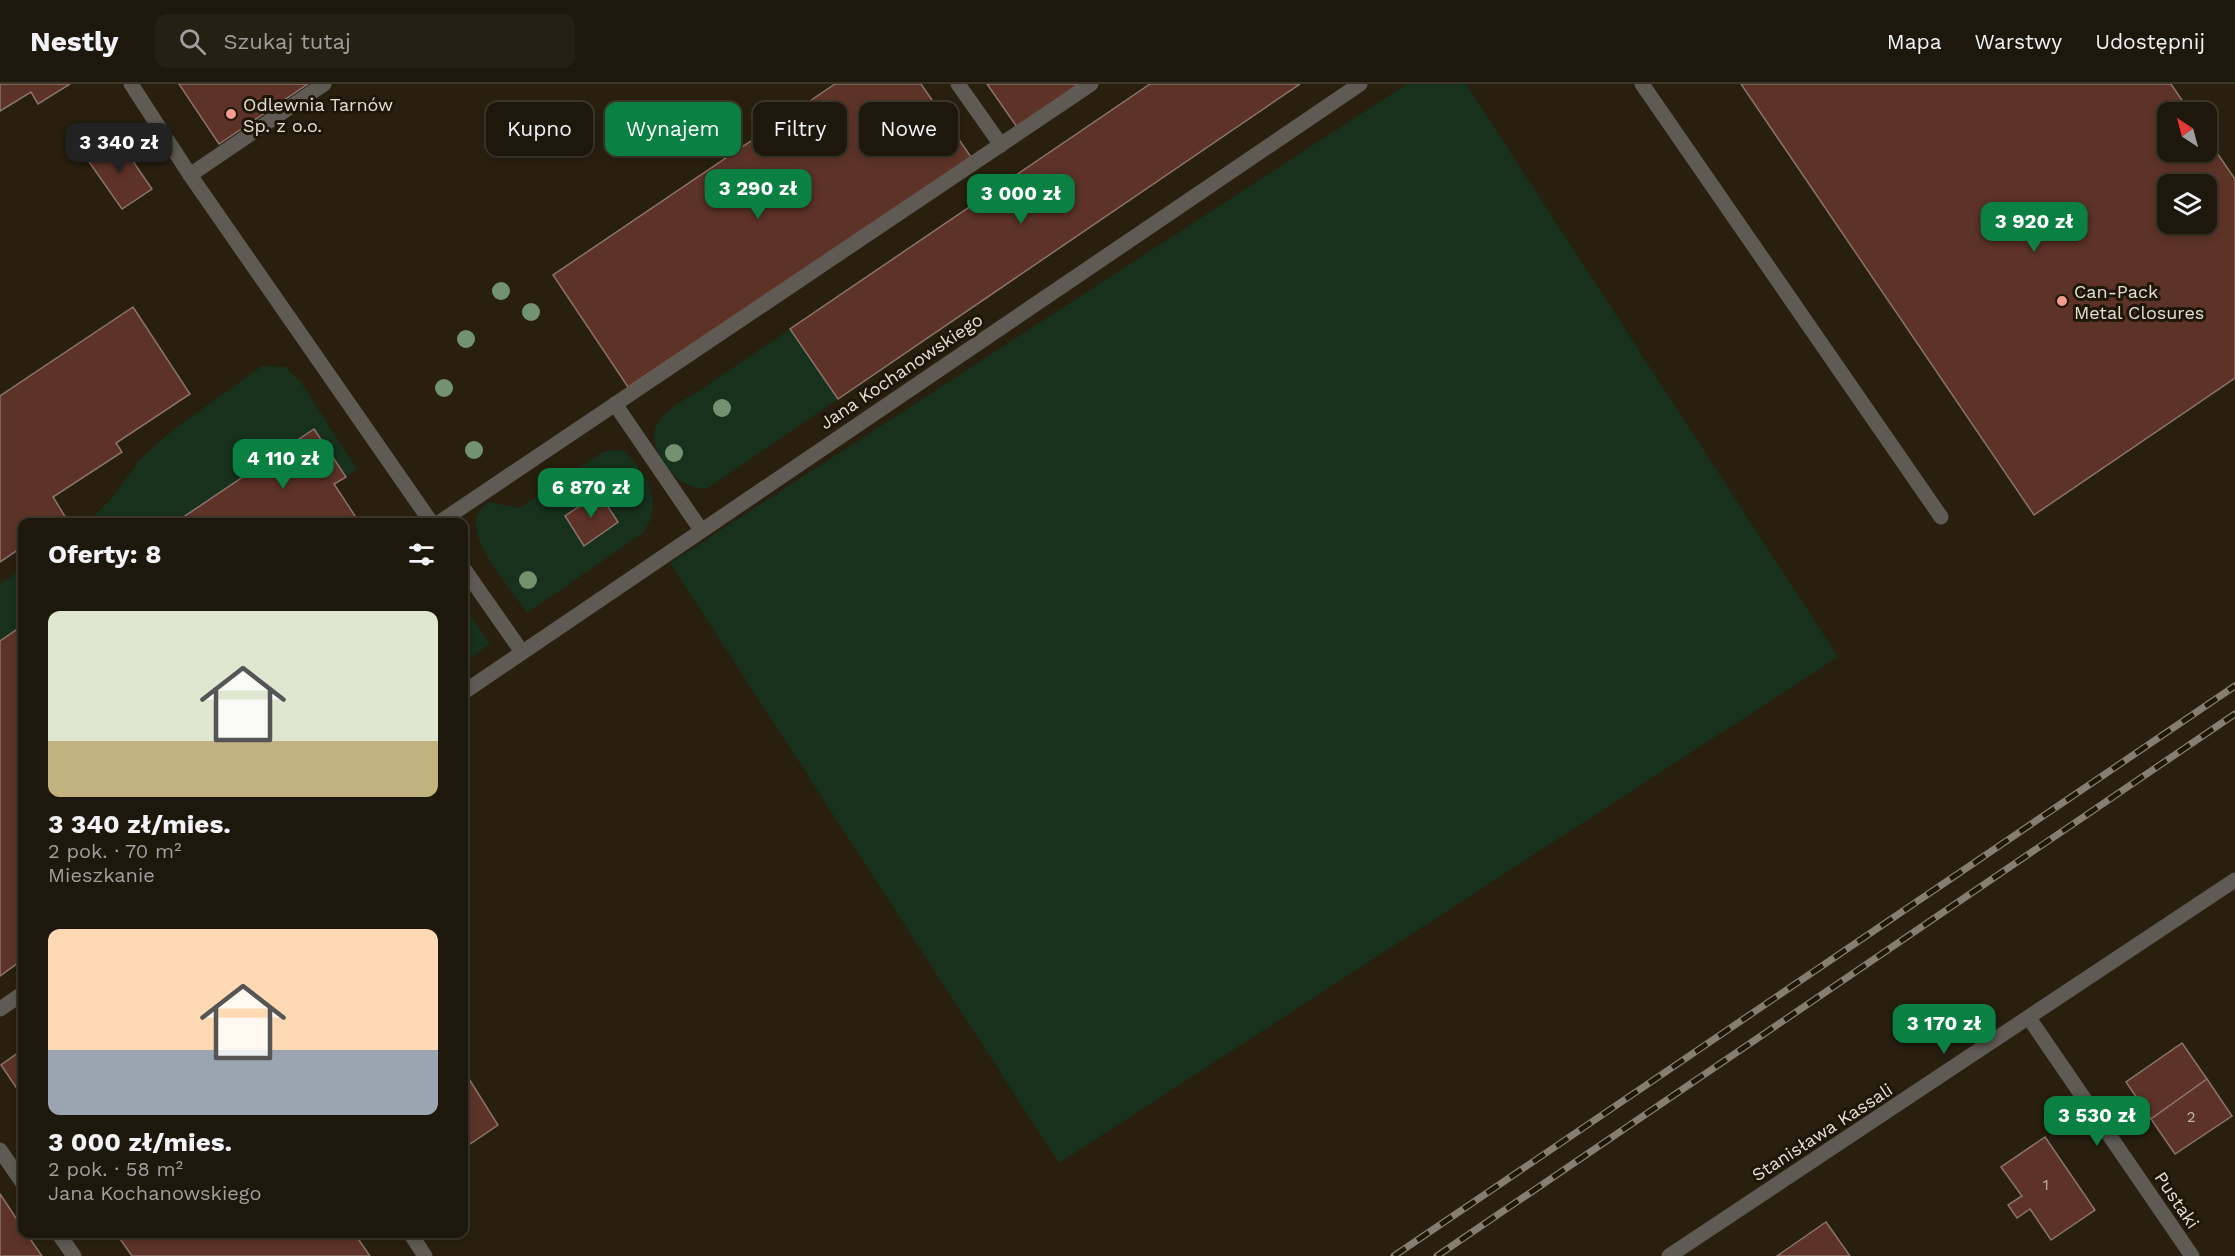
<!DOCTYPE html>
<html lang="pl">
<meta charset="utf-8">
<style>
:root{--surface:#1e170b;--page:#262014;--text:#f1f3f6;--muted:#a19f9d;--line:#3c362c;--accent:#0b8043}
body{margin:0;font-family:"Work Sans",sans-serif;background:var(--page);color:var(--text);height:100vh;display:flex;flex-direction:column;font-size:22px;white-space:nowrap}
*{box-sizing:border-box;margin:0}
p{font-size:20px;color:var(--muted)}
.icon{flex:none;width:33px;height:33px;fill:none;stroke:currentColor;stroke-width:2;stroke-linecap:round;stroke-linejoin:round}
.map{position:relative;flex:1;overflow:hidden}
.sheet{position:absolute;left:18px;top:434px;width:450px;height:720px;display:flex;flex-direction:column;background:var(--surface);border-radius:12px;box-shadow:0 3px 9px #0003,0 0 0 2px var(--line)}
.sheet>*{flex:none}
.banner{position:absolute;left:486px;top:18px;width:570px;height:54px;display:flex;gap:12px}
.needle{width:39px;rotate:324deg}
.buttons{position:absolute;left:2157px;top:18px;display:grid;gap:12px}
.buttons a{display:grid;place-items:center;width:60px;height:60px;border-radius:12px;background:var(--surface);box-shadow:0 3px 9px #0003,0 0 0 2px var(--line);font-size:30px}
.price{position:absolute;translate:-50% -51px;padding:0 14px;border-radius:12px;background:var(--accent);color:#fff;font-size:20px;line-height:39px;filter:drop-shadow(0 2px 3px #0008)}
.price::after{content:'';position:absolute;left:50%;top:36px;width:18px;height:14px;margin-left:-9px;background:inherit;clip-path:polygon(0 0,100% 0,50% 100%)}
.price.current{background:#222;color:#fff}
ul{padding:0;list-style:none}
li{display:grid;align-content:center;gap:12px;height:318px;padding:0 30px}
li span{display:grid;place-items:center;height:186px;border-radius:12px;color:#555}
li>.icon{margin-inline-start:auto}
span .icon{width:108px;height:108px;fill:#fffc;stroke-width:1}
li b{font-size:26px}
h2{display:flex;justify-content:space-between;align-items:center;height:72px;padding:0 30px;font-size:26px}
.chip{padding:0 21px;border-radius:12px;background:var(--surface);box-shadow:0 3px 9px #0003,0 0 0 2px var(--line);font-size:21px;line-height:54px}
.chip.current{background:var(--accent);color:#fff}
header{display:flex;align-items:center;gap:36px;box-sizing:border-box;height:84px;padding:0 30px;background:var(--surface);border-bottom:2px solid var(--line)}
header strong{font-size:28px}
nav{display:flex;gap:33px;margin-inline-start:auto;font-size:21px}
.search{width:420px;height:54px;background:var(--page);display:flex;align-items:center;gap:15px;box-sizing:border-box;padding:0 21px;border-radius:12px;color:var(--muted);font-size:22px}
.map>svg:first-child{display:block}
</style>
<header>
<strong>Nestly</strong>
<div class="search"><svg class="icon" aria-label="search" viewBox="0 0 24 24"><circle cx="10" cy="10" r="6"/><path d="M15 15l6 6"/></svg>Szukaj tutaj</div>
<nav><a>Mapa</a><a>Warstwy</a><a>Udostępnij</a></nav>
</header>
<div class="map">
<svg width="2235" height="1172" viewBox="0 0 2235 1172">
<rect width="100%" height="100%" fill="#281f0f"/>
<!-- green -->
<g fill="#17311d">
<path d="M1407,0H1466L1838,573L1059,1079L670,479Z"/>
<path d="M790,245L838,315L708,404C679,411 640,361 659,337C668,324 685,315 699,307C729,286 760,266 790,245Z"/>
<path d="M262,282L285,283L300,297L357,385L346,393L314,345L176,438H88L114,412L139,376L173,346Z"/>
<path d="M612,366L625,367C648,391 664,419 643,449L527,529C513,508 472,461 476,436C477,428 483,423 489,418L519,424L601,369Z"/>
<path d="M22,485V542L0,557V500Z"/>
<path d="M464,522L490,560L464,578Z"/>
</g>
<!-- building -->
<g fill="#5d3227" stroke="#8b746e" stroke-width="1.5" fill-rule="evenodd">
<path d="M0,0H70L38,20L31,8L0,27Z"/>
<path d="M179,0H308L219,60Z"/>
<path d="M835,0H921L971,73L628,303L553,191Z"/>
<path d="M987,0H1079L1017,43Z"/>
<path d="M1150,0H1300L838,315L790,245Z"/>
<path d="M1741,0H2171L2190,28H2168V68H2206V53L2235,95V294L2034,431ZM2168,100H2206V140H2168Z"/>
<path d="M117,54L152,105L122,125L87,75Z"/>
<path d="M133,223L190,310L116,359L122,368L53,413L66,434L61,438H22V463L0,478V312Z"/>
<path d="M314,345L346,393L334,400L359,438H176Z"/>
<path d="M599,409L618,438L584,462L565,432Z"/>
<path d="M22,542V876L0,892V557Z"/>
<path d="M2182,959L2207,995L2151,1035L2126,998Z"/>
<path d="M22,966V1012L1,981Z"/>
<path d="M464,987L498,1041L464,1064Z"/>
<path d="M2207,995L2232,1032L2175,1070L2151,1035Z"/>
<path d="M2045,1053L2095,1126L2051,1156L2030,1125L2017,1134L2008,1121L2022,1112L2001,1083Z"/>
<path d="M0,1110L22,1143V1149H26L42,1172H0Z"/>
<path d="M1826,1138L1850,1172H1777L1787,1165Z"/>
<path d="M116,1149H354L370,1172H132Z"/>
</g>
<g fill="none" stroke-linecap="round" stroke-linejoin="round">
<!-- minor -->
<g stroke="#5f5a53" stroke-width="15">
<path d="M131,0L190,91L431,438"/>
<path d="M958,0L1001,61"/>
<path d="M1642,0L1941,433"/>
<path d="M190,91L324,0"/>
<path d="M615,320L701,446"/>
<path d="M440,438L1091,0"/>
<path d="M464,485L522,568"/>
<path d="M464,608L1360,0"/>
<path d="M0,925L22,910"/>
<path d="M2029,934L2192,1172"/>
<path d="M0,1066L22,1098"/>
<path d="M58,1149L74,1172"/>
<path d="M410,1149L425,1172"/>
<path d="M1669,1172L2235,796"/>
</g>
<!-- rail casing -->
<g stroke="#867e71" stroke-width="7">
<g id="rail">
<path d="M1394,1172L2235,602"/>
<path d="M1437,1172L2235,630"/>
</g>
</g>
<!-- rail -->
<use href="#rail" stroke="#1e1606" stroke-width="4.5" stroke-dasharray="14" stroke-linecap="butt"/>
</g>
<!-- trees -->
<g fill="#73926f">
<circle cx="501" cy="207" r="9"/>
<circle cx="531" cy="228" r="9"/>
<circle cx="466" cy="255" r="9"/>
<circle cx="444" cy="304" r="9"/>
<circle cx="722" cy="324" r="9"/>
<circle cx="474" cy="366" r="9"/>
<circle cx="674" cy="369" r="9"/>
<circle cx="576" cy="412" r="9"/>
<circle cx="528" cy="496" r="9"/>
</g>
<!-- markers -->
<g fill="#f59d90" stroke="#1e1606" stroke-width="2">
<circle cx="231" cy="30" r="6"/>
<circle cx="2062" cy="217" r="6"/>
</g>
<g text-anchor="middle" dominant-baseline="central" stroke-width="6" stroke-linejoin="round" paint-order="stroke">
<!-- number labels -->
<g font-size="15" fill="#c3b4aa">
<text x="2191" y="1033">2</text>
<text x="2046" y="1101">1</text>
</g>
<!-- poi labels -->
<g font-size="18" fill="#e5dfd5" stroke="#1e1606" text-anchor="start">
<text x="243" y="20">Odlewnia Tarnów<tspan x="243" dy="21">Sp. z o.o.</tspan></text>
<text x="2074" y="207">Can-Pack<tspan x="2074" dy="21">Metal Closures</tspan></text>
</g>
<!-- street labels -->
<g font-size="18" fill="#e5dfd5" stroke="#1e1606">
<text transform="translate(901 287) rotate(-34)">Jana Kochanowskiego</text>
<text transform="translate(1822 1048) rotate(-33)">Stanisława Kassali</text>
<text transform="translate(2177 1116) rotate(56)">Pustaki</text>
</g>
</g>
</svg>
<div class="buttons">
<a><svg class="needle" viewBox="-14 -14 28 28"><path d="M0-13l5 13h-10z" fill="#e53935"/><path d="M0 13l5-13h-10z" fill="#a19f9d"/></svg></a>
<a><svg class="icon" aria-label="layers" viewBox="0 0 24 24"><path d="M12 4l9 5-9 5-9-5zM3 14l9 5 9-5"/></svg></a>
</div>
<b class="price current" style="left:119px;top:90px">3 340 zł</b>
<b class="price" style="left:758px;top:136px">3 290 zł</b>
<b class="price" style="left:1021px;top:141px">3 000 zł</b>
<b class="price" style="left:2034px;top:169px">3 920 zł</b>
<b class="price" style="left:283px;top:406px">4 110 zł</b>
<b class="price" style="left:591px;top:435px">6 870 zł</b>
<b class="price" style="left:1944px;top:971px">3 170 zł</b>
<b class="price" style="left:2097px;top:1063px">3 530 zł</b>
<div class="banner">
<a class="chip">Kupno</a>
<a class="chip current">Wynajem</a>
<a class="chip">Filtry</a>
<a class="chip">Nowe</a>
</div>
<section class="sheet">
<h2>Oferty: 8<svg class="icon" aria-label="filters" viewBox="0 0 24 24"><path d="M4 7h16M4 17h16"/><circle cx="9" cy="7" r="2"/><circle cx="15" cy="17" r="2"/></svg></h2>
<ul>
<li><span style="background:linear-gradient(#dfe7d0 70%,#c2b280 0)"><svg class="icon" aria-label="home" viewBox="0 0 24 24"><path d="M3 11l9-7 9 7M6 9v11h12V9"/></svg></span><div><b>3 340 zł/mies.</b><p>2 pok. · 70 m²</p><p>Mieszkanie</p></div></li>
<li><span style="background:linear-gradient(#ffd9b3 65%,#9aa5b1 0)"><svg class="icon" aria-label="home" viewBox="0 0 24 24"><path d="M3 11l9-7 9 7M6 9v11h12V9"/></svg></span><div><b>3 000 zł/mies.</b><p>2 pok. · 58 m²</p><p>Jana Kochanowskiego</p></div></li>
</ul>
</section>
</div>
